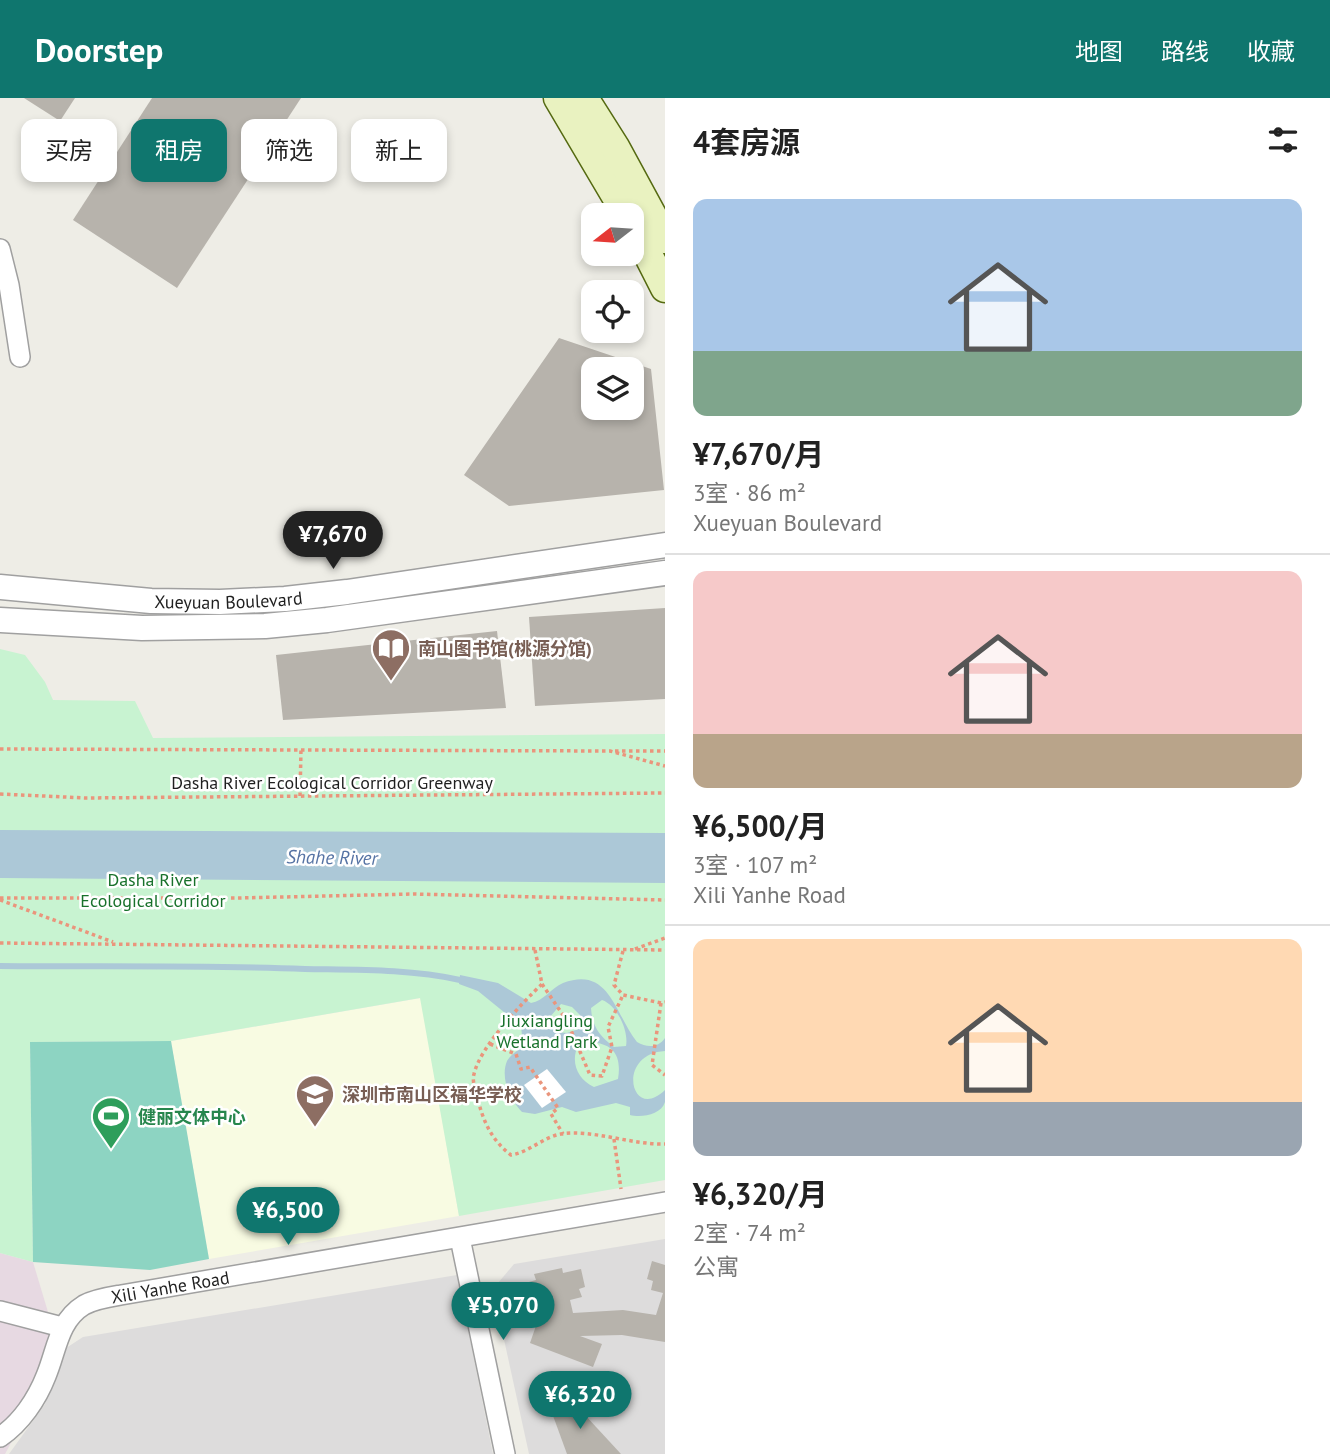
<!DOCTYPE html>
<html lang="zh">
<meta charset="utf-8">
<style>
:root{--surface:#fff;--page:#f6f6f6;--text:#222;--muted:#767676;--line:#e0e0e0;--accent:#0f766e}
body{margin:0;font-family:"PT Sans","Noto Sans SC",sans-serif;background:var(--page);color:var(--text);height:100vh;display:flex;flex-direction:column;font-size:26px;white-space:nowrap}
*{box-sizing:border-box;margin:0}
p{font-size:23px;color:var(--muted)}
.icon{flex:none;width:38px;height:38px;fill:none;stroke:currentColor;stroke-width:2;stroke-linecap:round;stroke-linejoin:round}
.map{position:relative;flex:1;overflow:hidden}
.details{display:flex;flex-direction:column;background:var(--surface);width:665px}
.details>*{flex:none}
.banner{position:absolute;left:21px;top:21px;width:539px;height:63px;display:flex;gap:14px}
.needle{width:46px;rotate:253deg}
.controls{position:absolute;left:581px;top:105px;display:grid;gap:14px}
.controls a{display:grid;place-items:center;width:63px;height:63px;border-radius:14px;background:var(--surface);box-shadow:0 4px 10px #0003;font-size:35px}
.price{position:absolute;translate:-50% -60px;padding:0 16px;border-radius:24px;background:var(--accent);color:#fff;font-size:23px;line-height:46px;filter:drop-shadow(0 2px 4px #0008)}
.price::after{content:'';position:absolute;left:50%;top:42px;width:21px;height:16px;margin-left:-10px;background:inherit;clip-path:polygon(0 0,100% 0,50% 100%)}
.price.current{background:#222;color:#fff}
ul{padding:0;list-style:none}
li{display:grid;align-content:center;gap:14px;height:371px;padding:0 28px}
li+li{border-top:2px solid var(--line)}
li span{display:grid;place-items:center;height:217px;border-radius:14px;color:#555}
li>.icon{margin-inline-start:auto}
span .icon{width:126px;height:126px;fill:#fffc;stroke-width:1}
li b{font-size:30px}
h2{display:flex;justify-content:space-between;align-items:center;height:84px;padding:0 28px;font-size:30px}
.pill{padding:0 24px;border-radius:14px;background:var(--surface);box-shadow:0 4px 10px #0003;font-size:24px;line-height:63px}
.pill.current{background:var(--accent);color:#fff}
header{display:flex;align-items:center;gap:42px;box-sizing:border-box;height:98px;padding:0 35px;background:var(--accent);color:#fff}
header strong{font-size:33px}
nav{display:flex;gap:38px;margin-inline-start:auto;font-size:24px}
main{display:flex;flex:1;min-height:0}
.map>svg:first-child{display:block}
</style>
<header>
<strong>Doorstep</strong>
<nav><a>地图</a><a>路线</a><a>收藏</a></nav>
</header>
<main>
<div class="map">
<svg width="665" height="1356" viewBox="0 0 665 1356">
<rect width="100%" height="100%" fill="#eeede6"/>
<!-- residential -->
<g fill="#dddcdc">
<path d="M665,1141V1356H529L493,1191L514,1166Z"/>
<path d="M457,1177L493,1356H9L45,1306L60,1254L83,1239Z"/>
</g>
<!-- industrial -->
<path fill="#e7d9e2" d="M0,1155L33,1164L60,1254L5,1356H0Z"/>
<!-- education -->
<path fill="#f8fbe2" d="M421,900L459,1118L209,1161L171,943Z"/>
<!-- park -->
<path fill="#c8f3d1" d="M0,551L25,557L45,584L53,602L135,603L153,640L665,636V1082L459,1118L420,900L171,943L30,944L33,1164L0,1155Z"/>
<!-- pitch -->
<path fill="#8dd4c2" d="M171,943L209,1161L150,1172L33,1164L30,944Z"/>
<!-- water -->
<g fill="#acc8d7" fill-rule="evenodd">
<path d="M0,732L665,735V785L0,780Z"/>
<path d="M460,877L498,885L531,905C544,903 551,890 563,885C610,867 615,917 637,944C647,950 658,950 665,940V953C615,956 631,1025 665,992C665,996 665,1000 665,1004C661,1017 641,1020 630,1017V1009L616,1005L576,1014L562,1009L535,1016L522,1014C510,1002 500,980 507,963C510,957 519,952 523,947L521,928L478,893L459,886ZM602,902C617,907 629,933 626,948L614,949C600,938 592,929 591,910ZM561,906L572,909L580,917L579,931L567,935L556,934L550,919ZM589,944C613,945 622,957 618,981L594,989C578,982 570,964 578,948Z"/>
</g>
<!-- pier -->
<path fill="#fff" d="M547,971L566,994L542,1010L524,987Z"/>
<g fill="none" stroke-linecap="round" stroke-linejoin="round">
<!-- stream -->
<path stroke="#acc8d7" stroke-width="6" d="M0,868C102,869 203,867 305,871C357,872 409,871 460,882"/>
</g>
<!-- building -->
<g fill="#b7b3ac" fill-rule="evenodd">
<path d="M24,0H75L60,23Z"/>
<path d="M152,0H301L177,190L73,122Z"/>
<path d="M559,240L651,271L664,392L509,408L464,377ZM593,271H632V310H593Z"/>
<path d="M665,510V601L535,608L529,519Z"/>
<path d="M497,533L506,610L283,622L276,557Z"/>
<path d="M652,1163L665,1167V1244L622,1237L580,1238L602,1246L593,1269L530,1245L538,1222L546,1225L543,1209L531,1212L528,1204L522,1205L518,1187L536,1182L534,1176L562,1170L563,1175L581,1171L585,1189L579,1191L582,1199L570,1202L573,1215L623,1212L656,1217L663,1195L651,1192L653,1183L647,1181Z"/>
<path d="M564,1300L573,1304L621,1356H567L552,1315L554,1305Z"/>
</g>
<g fill="none" stroke-linecap="round" stroke-linejoin="round">
<!-- minor casing -->
<g stroke="#a0a0a0" stroke-width="22">
<g id="minor">
<path d="M0,151L9,187L20,259"/>
<path d="M460,1140L505,1356"/>
<path d="M0,1213L62,1229"/>
<path id="s1" d="M0,1339C21,1325 37,1301 46,1278C57,1252 58,1223 84,1207C95,1201 109,1199 121,1197L665,1104"/>
</g>
</g>
<!-- tertiary casing -->
<g stroke="#a0a0a0" stroke-width="27">
<g id="tertiary">
<path id="s2" d="M0,489L151,503L220,504L285,501L347,494L665,447"/>
<path d="M0,522L142,530L265,528L327,522L665,475"/>
</g>
</g>
<!-- secondary casing -->
<g stroke="#556a11" stroke-width="31">
<g id="secondary">
<path d="M558,0L627,117"/>
<path d="M584,0L615,49L665,141"/>
<path d="M632,125L665,190"/>
</g>
</g>
<!-- path -->
<g stroke="#ea957c" stroke-width="3.5" stroke-dasharray="3.5 3.5" stroke-linecap="butt">
<path d="M0,651L610,653L665,668"/>
<path d="M615,653H665"/>
<path d="M0,696L86,700L665,695"/>
<path d="M300,698L301,651"/>
<path d="M0,800H238L413,796L665,802"/>
<path d="M0,802L113,844"/>
<path d="M0,845L665,852"/>
<path d="M635,851L665,840"/>
<path d="M535,852L542,886C522,905 480,949 474,976C472,983 475,990 477,997C482,1021 491,1042 511,1057C530,1054 543,1039 561,1036C592,1031 632,1047 665,1046"/>
<path d="M623,853L614,887L623,897L661,905L665,904"/>
<path d="M542,886L567,923L590,977L602,978L612,949L608,929L623,897"/>
<path d="M661,905L652,967L665,977"/>
<path d="M490,946L516,956L521,971L530,969L558,1010L551,1016L563,1036"/>
<path d="M614,1041L621,1091"/>
</g>
<!-- minor -->
<use href="#minor" stroke="#fff" stroke-width="19"/>
<!-- tertiary -->
<use href="#tertiary" stroke="#fff" stroke-width="24"/>
<!-- secondary -->
<use href="#secondary" stroke="#e9f2c0" stroke-width="28"/>
</g>
<!-- icons -->
<defs>
<g id="library-pin" transform="scale(2.0125)"><path d="M0 17L-7.5 6A9.5 9.5 0 1 1 7.5 6Z" fill="#8d6e63" stroke="#fff"/><path d="M-6-4Q-3-5.5-.7-3.5V5Q-3 3-6 4ZM6-4Q3-5.5 .7-3.5V5Q3 3 6 4Z" fill="#fff"/></g>
<g id="school-pin" transform="scale(2.0125)"><path d="M0 17L-7.5 6A9.5 9.5 0 1 1 7.5 6Z" fill="#8d6e63" stroke="#fff"/><path d="M0-5L7-2L0 1L-7-2ZM-4 1L0 2.5L4 1V4Q0 6-4 4Z" fill="#fff"/></g>
<g id="stadium-pin" transform="scale(2.0125)"><path d="M0 17L-7.5 6A9.5 9.5 0 1 1 7.5 6Z" fill="#2e9e5b" stroke="#fff"/><path d="M0-5a6.5 5 0 1 0 0 10a6.5 5 0 1 0 0-10ZM-3.5-1.8h7v3.6h-7Z" fill="#fff"/></g>
</defs>
<g fill-rule="evenodd">
<use href="#library-pin" x="391" y="550"/>
<use href="#school-pin" x="315" y="996"/>
<use href="#stadium-pin" x="111" y="1018"/>
</g>
<g text-anchor="middle" dominant-baseline="central" stroke-width="5" stroke-linejoin="round" paint-order="stroke">
<!-- street labels -->
<g font-size="18" fill="#1f1f1f" stroke="#fff">
<text stroke="none"><textPath href="#s2" startOffset="229">Xueyuan Boulevard</textPath></text>
<text x="332" y="684">Dasha River Ecological Corridor Greenway</text>
<text stroke="none"><textPath href="#s1" startOffset="248">Xili Yanhe Road</textPath></text>
</g>
<!-- education labels -->
<g font-size="18" font-weight="bold" fill="#785e54" stroke="#fff" text-anchor="start">
<text x="418" y="550">南山图书馆(桃源分馆)</text>
<text x="342" y="996">深圳市南山区福华学校</text>
</g>
<!-- park labels -->
<g font-size="18" fill="#18712b" stroke="#fff">
<text x="153" y="781">Dasha River<tspan x="153" dy="21">Ecological Corridor</tspan></text>
<text x="547" y="922">Jiuxiangling<tspan x="547" dy="21">Wetland Park</tspan></text>
</g>
<!-- leisure labels -->
<g font-size="18" font-weight="bold" fill="#27864d" stroke="#fff" text-anchor="start">
<text x="138" y="1018">健丽文体中心</text>
</g>
<!-- water labels -->
<g font-size="19" font-style="italic" fill="#5673a4" stroke="#fff">
<text transform="translate(332 759) rotate(1)">Shahe River</text>
</g>
</g>
</svg>
<div class="controls">
<a><svg class="needle" viewBox="-14 -14 28 28"><path d="M0-13l5 13h-10z" fill="#e53935"/><path d="M0 13l5-13h-10z" fill="#767676"/></svg></a>
<a><svg class="icon" aria-label="locate" viewBox="0 0 24 24"><circle cx="12" cy="12" r="6"/><path d="M12 2v4M12 18v4M2 12h4M18 12h4"/></svg></a>
<a><svg class="icon" aria-label="layers" viewBox="0 0 24 24"><path d="M12 4l9 5-9 5-9-5zM3 14l9 5 9-5"/></svg></a>
</div>
<b class="price current" style="left:333px;top:473px">¥7,670</b>
<b class="price" style="left:288px;top:1149px">¥6,500</b>
<b class="price" style="left:503px;top:1244px">¥5,070</b>
<b class="price" style="left:580px;top:1333px">¥6,320</b>
<div class="banner">
<a class="pill">买房</a>
<a class="pill current">租房</a>
<a class="pill">筛选</a>
<a class="pill">新上</a>
</div>
</div>
<section class="details">
<h2>4套房源<svg class="icon" aria-label="filters" viewBox="0 0 24 24"><path d="M4 7h16M4 17h16"/><circle cx="9" cy="7" r="2"/><circle cx="15" cy="17" r="2"/></svg></h2>
<ul>
<li><span style="background:linear-gradient(#a9c7e8 70%,#7fa58c 0)"><svg class="icon" aria-label="home" viewBox="0 0 24 24"><path d="M3 11l9-7 9 7M6 9v11h12V9"/></svg></span><div><b>¥7,670/月</b><p>3室 · 86 m²</p><p>Xueyuan Boulevard</p></div></li>
<li><span style="background:linear-gradient(#f6c9c9 75%,#b9a48a 0)"><svg class="icon" aria-label="home" viewBox="0 0 24 24"><path d="M3 11l9-7 9 7M6 9v11h12V9"/></svg></span><div><b>¥6,500/月</b><p>3室 · 107 m²</p><p>Xili Yanhe Road</p></div></li>
<li><span style="background:linear-gradient(#ffd9b3 75%,#9aa5b1 0)"><svg class="icon" aria-label="home" viewBox="0 0 24 24"><path d="M3 11l9-7 9 7M6 9v11h12V9"/></svg></span><div><b>¥6,320/月</b><p>2室 · 74 m²</p><p>公寓</p></div></li>
</ul>
</section>
</main>
